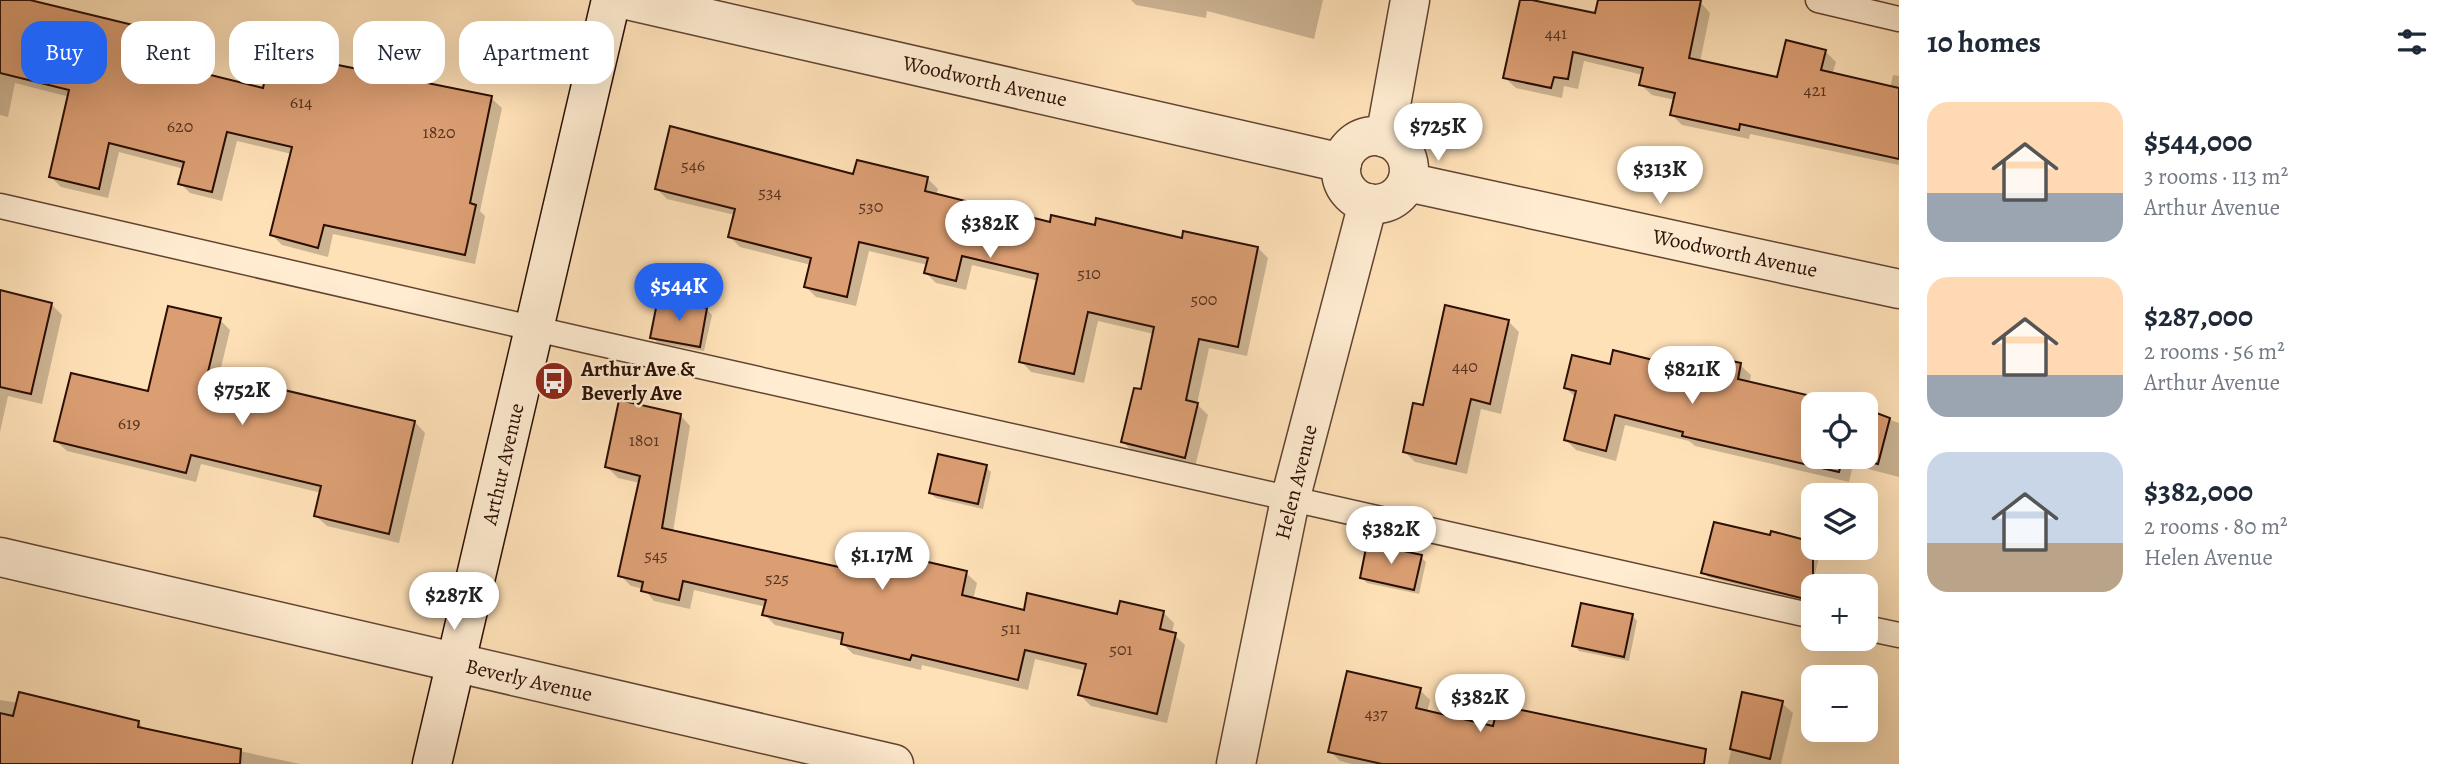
<!DOCTYPE html>
<meta charset="utf-8">
<style>
:root{--surface:#fff;--page:#f2f2f3;--text:#1f2937;--muted:#747a83;--accent:#2563eb}
body{margin:0;font-family:Alegreya,serif;background:var(--page);color:var(--text);height:100vh;display:flex;flex-direction:column;font-size:26px;white-space:nowrap}
*{box-sizing:border-box;margin:0}
p{font-size:23px;color:var(--muted)}
.icon{flex:none;width:38px;height:38px;fill:none;stroke:currentColor;stroke-width:2;stroke-linecap:round;stroke-linejoin:round}
.map{position:relative;flex:1;overflow:hidden}
.side{display:flex;flex-direction:column;background:var(--surface);width:560px}
.side>*{flex:none}
.banner{position:absolute;left:21px;top:21px;width:665px;height:63px;display:flex;gap:14px}
.tools{position:absolute;left:1801px;top:392px;display:grid;gap:14px}
.tools a{display:grid;place-items:center;width:77px;height:77px;border-radius:14px;background:var(--surface);box-shadow:0 7px 28px #0002;font-size:35px}
.price{position:absolute;translate:-50% -60px;padding:0 16px;border-radius:24px;background:#fff;color:#222;font-size:23px;line-height:46px;filter:drop-shadow(0 2px 4px #0008)}
.price::after{content:'';position:absolute;left:50%;top:42px;width:21px;height:16px;margin-left:-10px;background:inherit;clip-path:polygon(0 0,100% 0,50% 100%)}
.price.selected{background:var(--accent);color:#fff}
ul{padding:0;list-style:none}
li{display:flex;align-items:center;gap:21px;height:175px;padding:0 28px}
li span{display:grid;place-items:center;flex:none;width:196px;height:140px;border-radius:21px;color:#555}
li>.icon{margin-inline-start:auto}
span .icon{width:84px;height:84px;fill:#fffc;stroke-width:1}
li b{font-size:30px}
h2{display:flex;justify-content:space-between;align-items:center;height:84px;padding:0 28px;font-size:30px}
.pill{padding:0 24px;border-radius:21px;background:var(--surface);box-shadow:0 7px 28px #0002;font-size:24px;line-height:63px}
.pill.selected{background:var(--accent);color:#fff}
main{display:flex;flex:1;min-height:0}
.map>svg:first-child{display:block}
</style>
<main>
<div class="map">
<svg width="1899" height="764" viewBox="0 0 1899 764">
<rect width="100%" height="100%" fill="#ffe1b8"/>
<filter id="stains"><feTurbulence type="fractalNoise" baseFrequency=".00286" numOctaves="4"/><feColorMatrix values="0 0 0 0 .2 0 0 0 0 .09 0 0 0 0 .02 0 0 0 .5 -.17"/></filter>
<radialGradient id="worn" r=".72"><stop offset=".6" stop-color="#630" stop-opacity="0"/><stop offset="1" stop-color="#630" stop-opacity=".3"/></radialGradient>
<!-- shadow -->
<g fill="#0003">
<path d="M0,0H30L132,27L142,37L137,58L264,90L297,70L491,98L502,108L480,211L485,216L475,264L333,234L328,257L282,245L272,235L292,154L237,141L222,201L190,193L180,183L184,169L119,152L108,198L61,187L51,177L70,97L15,83L8,117L0,115Z"/>
<path d="M1131,0H1323L1314,39L1207,11L1206,18L1136,5Z"/>
<path d="M1521,0L1596,15L1600,0H1690L1700,2L1710,13L1700,62L1779,79L1825,51L1836,62L1832,75L1890,88L1893,75L1899,76V165L1750,134L1749,139L1682,125L1672,115L1675,100L1652,95L1641,85L1643,75L1584,61L1578,89L1564,86L1562,98L1516,88L1505,78Z"/>
<path d="M855,176L928,179L938,189L936,196L1051,224L1096,227L1258,248L1268,258L1247,356L1209,348L1197,404L1208,415L1195,467L1133,452L1123,442L1142,392L1154,334L1098,321L1084,383L1031,372L1021,361L1039,281L972,265L966,290L936,283L926,273L928,265L869,251L856,306L816,297L806,287L811,265L740,247L730,237L735,215L667,199L657,189Z"/>
<path d="M51,304L62,315L42,404L8,396L0,432V307Z"/>
<path d="M706,309L712,315L704,351L658,343L652,337Z"/>
<path d="M220,320L230,330L219,376L415,422L425,433L399,543L327,526L316,516L322,493L201,464L196,482L67,451L56,441L150,393Z"/>
<path d="M1508,321L1519,332L1501,414L1481,409L1467,474L1415,462L1404,451L1424,408Z"/>
<path d="M1740,365L1751,375L1749,384L1837,404H1813V457H1866V411L1899,423V477L1853,465L1849,482L1695,446L1689,441L1625,425L1616,461L1576,450L1566,440L1576,398L1566,388L1611,366L1698,373Z"/>
<path d="M680,415L690,426L673,532L859,573H966L977,583L973,600L1025,612L1118,616L1163,612L1174,623L1172,633L1185,645L1167,723L1091,706L1080,695L1086,671L1035,659L1028,690L922,665L921,670L853,654L843,644V641L775,625L764,614L766,607L694,590L690,609L654,601L644,589L631,586L620,575L640,483L618,478L607,467Z"/>
<path d="M986,467L991,472L983,509L936,498L930,493Z"/>
<path d="M1771,538L1813,543V548L1821,549L1808,603L1708,577L1703,572Z"/>
<path d="M1421,557L1426,562L1419,594L1367,583L1362,578Z"/>
<path d="M1632,615L1637,621L1629,661L1579,651L1574,645Z"/>
<path d="M1420,690L1430,700L1427,712L1664,764H1352L1340,761L1330,751Z"/>
<path d="M1744,694L1782,703L1793,713L1781,764H1728Z"/>
<path d="M0,700L138,722L146,731L300,764H0Z"/>
</g>
<!-- building -->
<g fill="#db9e73" stroke="#2b0e04" stroke-width="2">
<path d="M0,0H30L133,25L126,54L263,88L269,62L295,68L298,57L492,96L470,203L476,205L465,255L324,225L318,248L270,235L292,147L227,132L212,192L178,184L184,162L109,143L99,189L49,177L69,90L0,73Z"/>
<path d="M1520,0H1532L1595,13L1598,0H1701L1689,58L1777,77L1786,40L1826,50L1821,70L1899,88V159L1740,124L1739,130L1670,115L1675,93L1639,85L1643,68L1573,52L1568,79L1554,77L1551,88L1503,78Z"/>
<path d="M670,126L853,174L857,160L928,177L925,191L1050,222L1051,215L1095,225L1096,218L1182,238L1183,231L1258,247L1238,347L1199,339L1186,400L1198,403L1185,458L1121,442L1134,388L1141,389L1154,327L1088,312L1074,374L1019,362L1038,274L962,256L956,281L924,273L928,258L859,242L847,297L804,287L811,258L728,237L735,209L655,189Z"/>
<path d="M0,290L52,303L31,394L0,387Z"/>
<path d="M658,298L707,308L700,347L650,338Z"/>
<path d="M1445,305L1509,320L1490,404L1471,399L1456,464L1403,452L1413,403L1423,405Z"/>
<path d="M168,306L221,318L208,372L415,421L389,534L314,516L321,486L191,455L186,473L54,441L71,373L148,391Z"/>
<path d="M1613,350L1697,371L1701,354L1741,363L1738,379L1845,404H1813V457H1843L1839,472L1682,436L1683,432L1615,415L1606,451L1564,440L1576,391L1564,388L1572,355L1610,364Z"/>
<path d="M619,400L681,414L662,528L857,571L863,547L967,571L962,595L1024,610L1027,593L1117,614L1120,601L1164,611L1160,629L1176,633L1157,714L1078,695L1086,664L1025,650L1018,680L912,655L910,660L841,644L843,633L762,615L766,600L683,581L679,600L641,591L643,582L618,576L640,476L605,467Z"/>
<path d="M1866,409L1890,418L1878,464L1848,457H1866Z"/>
<path d="M938,454L987,465L978,504L929,493Z"/>
<path d="M1714,522L1770,535L1771,531L1813,542V548H1816L1813,558V601L1701,573Z"/>
<path d="M1367,543L1422,555L1414,590L1360,578Z"/>
<path d="M1581,603L1633,614L1624,657L1572,646Z"/>
<path d="M1347,671L1421,688L1416,708L1493,726L1498,705L1706,749L1704,764H1382L1328,752Z"/>
<path d="M19,692L139,721L138,727L241,749L240,764H0V713L13,716Z"/>
<path d="M1742,692L1783,701L1770,759L1730,749Z"/>
</g>
<g fill="none" stroke-linecap="round" stroke-linejoin="round">
<!-- lane casing -->
<g stroke="#604331" stroke-width="27">
<g id="lane">
<path d="M1818,0L1899,19"/>
<path d="M0,206L584,340L1813,616"/>
<path d="M1866,628L1899,635"/>
</g>
</g>
<!-- street casing -->
<g stroke="#604331" stroke-width="41">
<g id="street">
<path d="M627,0L1342,163"/>
<circle cx="1375" cy="170" r="34"/>
<path d="M1385,138L1410,0"/>
<path d="M1407,182L1899,289"/>
<path d="M0,557L894,764"/>
<path d="M1236,764L1290,500L1368,203"/>
</g>
</g>
<!-- secondary casing -->
<g stroke="#2b0e04" stroke-width="41">
<path id="secondary" d="M432,764L611,0"/>
</g>
<!-- lane -->
<use href="#lane" stroke="#ffecd1" stroke-width="24"/>
<!-- street -->
<use href="#street" stroke="#ffecd1" stroke-width="38"/>
<!-- secondary -->
<use href="#secondary" stroke="#ffecd1" stroke-width="38"/>
</g>
<!-- icons -->
<defs>
<g id="bus-disc" transform="scale(2.0125)"><circle r="9.5" fill="#8f2418" stroke="#ffecd1"/><path d="M-5-6H5V4H4V6H2V4H-2V6H-4V4H-5ZM-3.5-4V0h7V-4ZM-3.5 1.2v1.5H-2V1.2ZM2 1.2v1.5H3.5V1.2Z" fill="#fff"/></g>
</defs>
<g fill-rule="evenodd">
<use href="#bus-disc" x="554" y="381"/>
</g>
<g text-anchor="middle" dominant-baseline="central" stroke-width="5" stroke-linejoin="round" paint-order="stroke">
<!-- number labels -->
<g font-size="18" fill="#573220">
<text x="1556" y="33">441</text>
<text x="1815" y="90">421</text>
<text x="301" y="102">614</text>
<text x="180" y="126">620</text>
<text x="439" y="132">1820</text>
<text x="693" y="165">546</text>
<text x="770" y="192">534</text>
<text x="871" y="206">530</text>
<text x="1089" y="273">510</text>
<text x="1204" y="299">500</text>
<text x="1465" y="366">440</text>
<text x="129" y="423">619</text>
<text x="644" y="440">1801</text>
<text x="656" y="555">545</text>
<text x="777" y="578">525</text>
<text x="1011" y="628">511</text>
<text x="1121" y="649">501</text>
<text x="1376" y="713">437</text>
</g>
<!-- street labels -->
<g font-size="21" fill="#2b0e04" stroke="#ffecd1">
<text transform="translate(985 81) rotate(13)">Woodworth Avenue</text>
<text transform="translate(1735 253) rotate(12)">Woodworth Avenue</text>
<text transform="translate(503 464) rotate(-77)">Arthur Avenue</text>
<text transform="translate(1296 482) rotate(-76)">Helen Avenue</text>
<text transform="translate(529 680) rotate(13)">Beverly Avenue</text>
</g>
<!-- poi labels -->
<g font-size="21" font-weight="bold" fill="#2b0e04" stroke="#ffecd1" text-anchor="start">
<text x="581" y="369">Arthur Ave &amp;<tspan x="581" dy="24">Beverly Ave</tspan></text>
</g>
</g>
<rect width="100%" height="100%" filter="url(#stains)"/>
<rect width="100%" height="100%" fill="url(#worn)"/>
</svg>
<div class="tools">
<a><svg class="icon" aria-label="locate" viewBox="0 0 24 24"><circle cx="12" cy="12" r="6"/><path d="M12 2v4M12 18v4M2 12h4M18 12h4"/></svg></a>
<a><svg class="icon" aria-label="layers" viewBox="0 0 24 24"><path d="M12 4l9 5-9 5-9-5zM3 14l9 5 9-5"/></svg></a>
<a>+</a>
<a>−</a>
</div>
<b class="price" style="left:1438px;top:163px">$725K</b>
<b class="price" style="left:1660px;top:206px">$313K</b>
<b class="price" style="left:990px;top:260px">$382K</b>
<b class="price selected" style="left:679px;top:323px">$544K</b>
<b class="price" style="left:1692px;top:406px">$821K</b>
<b class="price" style="left:242px;top:427px">$752K</b>
<b class="price" style="left:1391px;top:566px">$382K</b>
<b class="price" style="left:882px;top:592px">$1.17M</b>
<b class="price" style="left:454px;top:632px">$287K</b>
<b class="price" style="left:1480px;top:734px">$382K</b>
<div class="banner">
<a class="pill selected">Buy</a>
<a class="pill">Rent</a>
<a class="pill">Filters</a>
<a class="pill">New</a>
<a class="pill">Apartment</a>
</div>
</div>
<section class="side">
<h2>10 homes<svg class="icon" aria-label="filters" viewBox="0 0 24 24"><path d="M4 7h16M4 17h16"/><circle cx="9" cy="7" r="2"/><circle cx="15" cy="17" r="2"/></svg></h2>
<ul>
<li><span style="background:linear-gradient(#ffd9b3 65%,#9aa5b1 0)"><svg class="icon" aria-label="home" viewBox="0 0 24 24"><path d="M3 11l9-7 9 7M6 9v11h12V9"/></svg></span><div><b>$544,000</b><p>3 rooms · 113 m²</p><p>Arthur Avenue</p></div></li>
<li><span style="background:linear-gradient(#ffd9b3 70%,#9aa5b1 0)"><svg class="icon" aria-label="home" viewBox="0 0 24 24"><path d="M3 11l9-7 9 7M6 9v11h12V9"/></svg></span><div><b>$287,000</b><p>2 rooms · 56 m²</p><p>Arthur Avenue</p></div></li>
<li><span style="background:linear-gradient(#c9d6e8 65%,#b9a48a 0)"><svg class="icon" aria-label="home" viewBox="0 0 24 24"><path d="M3 11l9-7 9 7M6 9v11h12V9"/></svg></span><div><b>$382,000</b><p>2 rooms · 80 m²</p><p>Helen Avenue</p></div></li>
</ul>
</section>
</main>
